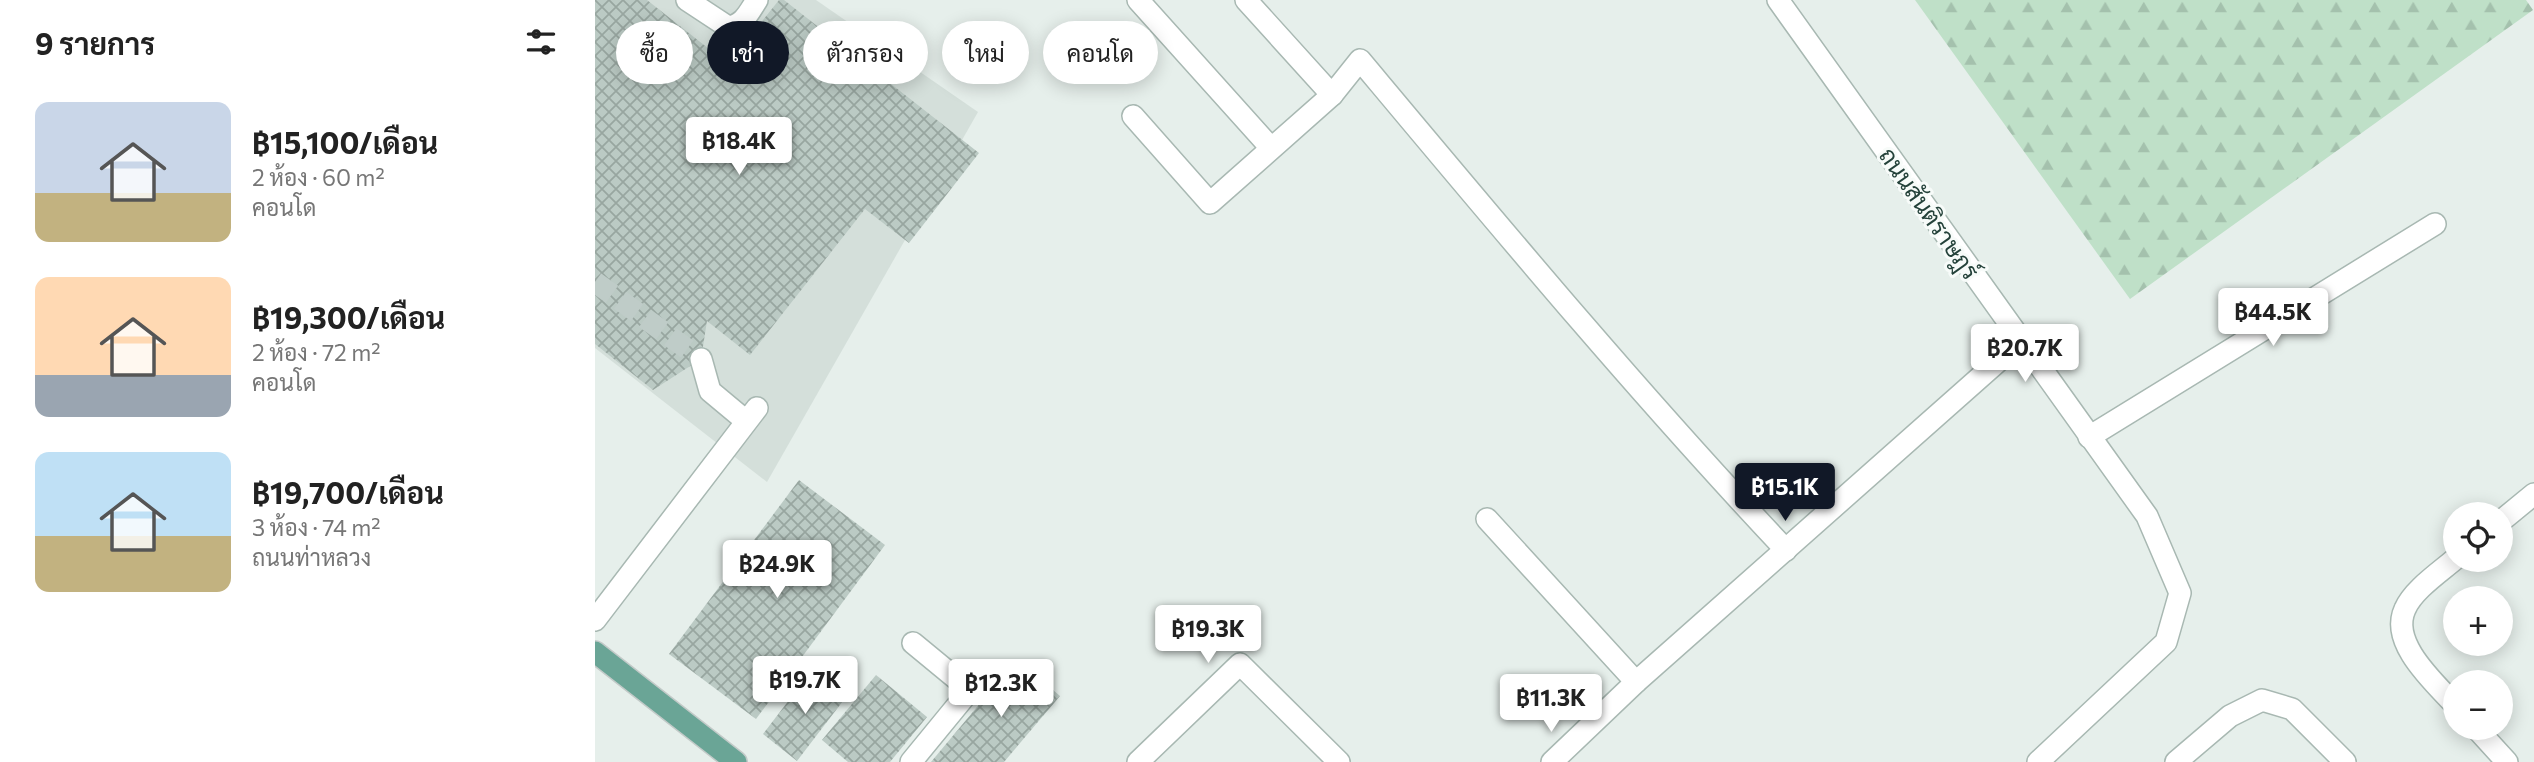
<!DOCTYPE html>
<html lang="th">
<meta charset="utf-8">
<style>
:root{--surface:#fff;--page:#f2f2f2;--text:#222;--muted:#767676;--accent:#111827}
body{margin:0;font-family:Commissioner,Sarabun,sans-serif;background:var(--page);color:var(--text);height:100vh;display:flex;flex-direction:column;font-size:26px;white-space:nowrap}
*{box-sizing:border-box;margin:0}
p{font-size:23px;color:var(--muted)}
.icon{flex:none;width:38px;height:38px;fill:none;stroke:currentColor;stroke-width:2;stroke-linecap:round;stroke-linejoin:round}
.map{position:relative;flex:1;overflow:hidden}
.details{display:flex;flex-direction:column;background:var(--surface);width:595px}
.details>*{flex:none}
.hud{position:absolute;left:21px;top:21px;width:665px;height:63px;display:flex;gap:14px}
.controls{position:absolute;left:1848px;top:502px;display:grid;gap:14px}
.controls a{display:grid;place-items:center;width:70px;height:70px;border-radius:50%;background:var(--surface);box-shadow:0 4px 18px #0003;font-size:35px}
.price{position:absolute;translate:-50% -60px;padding:0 16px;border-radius:7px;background:#fff;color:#222;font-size:23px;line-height:46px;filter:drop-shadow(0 2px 4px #0008)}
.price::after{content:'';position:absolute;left:50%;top:42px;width:21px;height:16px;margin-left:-10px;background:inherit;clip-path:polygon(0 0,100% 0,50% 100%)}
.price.on{background:var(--accent);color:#fff}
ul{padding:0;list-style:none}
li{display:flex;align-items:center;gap:21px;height:175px;padding:0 35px}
li span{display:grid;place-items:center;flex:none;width:196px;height:140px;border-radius:14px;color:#555}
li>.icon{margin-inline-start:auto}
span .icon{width:84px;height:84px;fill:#fffc;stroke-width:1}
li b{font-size:30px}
h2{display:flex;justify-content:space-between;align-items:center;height:84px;padding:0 35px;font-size:30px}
.pill{padding:0 24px;border-radius:32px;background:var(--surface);box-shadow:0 4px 18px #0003;font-size:24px;line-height:63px}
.pill.on{background:var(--accent);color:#fff}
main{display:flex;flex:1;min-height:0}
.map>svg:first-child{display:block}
</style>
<main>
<section class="details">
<h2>9 รายการ<svg class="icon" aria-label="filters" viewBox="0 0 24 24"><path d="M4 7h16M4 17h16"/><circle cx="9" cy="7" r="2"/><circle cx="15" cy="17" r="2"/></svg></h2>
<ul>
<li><span style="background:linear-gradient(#c9d6e8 65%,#c2b280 0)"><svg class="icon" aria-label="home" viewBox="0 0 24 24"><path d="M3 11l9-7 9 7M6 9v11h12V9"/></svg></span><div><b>฿15,100/เดือน</b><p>2 ห้อง · 60 m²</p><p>คอนโด</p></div></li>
<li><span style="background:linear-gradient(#ffd9b3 70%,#9aa5b1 0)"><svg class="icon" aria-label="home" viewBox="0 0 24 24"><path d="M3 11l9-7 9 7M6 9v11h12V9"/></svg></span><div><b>฿19,300/เดือน</b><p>2 ห้อง · 72 m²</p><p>คอนโด</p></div></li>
<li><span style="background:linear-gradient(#bfe0f5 60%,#c2b280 0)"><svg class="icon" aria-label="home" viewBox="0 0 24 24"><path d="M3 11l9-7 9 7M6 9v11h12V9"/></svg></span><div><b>฿19,700/เดือน</b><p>3 ห้อง · 74 m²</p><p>ถนนท่าหลวง</p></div></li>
</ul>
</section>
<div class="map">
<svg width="1939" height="762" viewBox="0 0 1939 762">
<defs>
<pattern id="forest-firs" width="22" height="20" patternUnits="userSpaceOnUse" patternTransform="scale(1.75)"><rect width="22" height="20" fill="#bfe0c8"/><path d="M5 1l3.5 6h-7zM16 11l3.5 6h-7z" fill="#a4c1ad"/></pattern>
<pattern id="building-cross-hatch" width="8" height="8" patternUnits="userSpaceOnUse" patternTransform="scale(1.75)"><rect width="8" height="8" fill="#bbcac4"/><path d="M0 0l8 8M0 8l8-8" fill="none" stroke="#98a6a0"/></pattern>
</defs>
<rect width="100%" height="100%" fill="#e6efeb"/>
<!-- built -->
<path fill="#d4dfda" d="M0,0H221L383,112L172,482L0,348Z"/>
<!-- forest -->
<path fill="url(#forest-firs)" d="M1320,0H1931L1938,10L1535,299Z"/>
<!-- building -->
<g fill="url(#building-cross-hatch)">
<path d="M0,0H52L133,64L184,0H189L384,153L314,243L270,209L155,355L112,321L106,359L58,390L0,344Z"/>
<path d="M204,480L290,545L161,719L74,654Z"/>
<path d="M422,659L465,696L409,762H336Z"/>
<path d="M217,670L251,697L202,761L168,734Z"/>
<path d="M281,675L332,717L295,762H253L227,740Z"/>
</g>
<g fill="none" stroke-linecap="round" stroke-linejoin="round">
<!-- minor-tunnel -->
<path stroke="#bfccc8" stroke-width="21" stroke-dasharray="21 10" stroke-linecap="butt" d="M0,282L106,359"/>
<!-- minor casing -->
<g stroke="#a8b8b2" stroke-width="24">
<g id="minor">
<path d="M92,0L133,27C149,25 154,12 162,0"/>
<path d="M543,0L676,148"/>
<path d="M651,0L737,95L765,60C904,226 1043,393 1191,550"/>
<path d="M1183,0L1552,516L1585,593L1571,642L1443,762"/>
<path d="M538,116L615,203L737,95"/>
<path d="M106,359L115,391L151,421"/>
<path d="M1494,437L1840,224"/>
<path d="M892,519L1041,682"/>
<path d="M1906,521L1939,494"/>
<path d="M1860,559C1845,572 1818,590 1810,609C1794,643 1840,683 1860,705"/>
<path d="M0,620L162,408"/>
<path d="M1881,728L1912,762"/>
<path d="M316,762L375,690L318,643"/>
<path d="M543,762L645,664L744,762"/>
<path d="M957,762L1041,682L1426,341"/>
<path d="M1581,762L1635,716L1667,700L1697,709L1750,762"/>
</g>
</g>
<!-- major casing -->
<g stroke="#c2cac8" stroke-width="24">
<path id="major" d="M0,652L141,762"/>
</g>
<!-- minor -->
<use href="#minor" stroke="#fff" stroke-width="21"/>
<!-- major -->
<use href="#major" stroke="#6aa596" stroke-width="21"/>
</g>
<g text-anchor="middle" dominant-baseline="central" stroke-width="6" stroke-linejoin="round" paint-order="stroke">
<!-- street labels -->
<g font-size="24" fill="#24423a" stroke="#f7fbf9">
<text transform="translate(1335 213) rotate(55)">ถนนสันติราษฎร์</text>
</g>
</g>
</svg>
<div class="controls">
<a><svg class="icon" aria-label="locate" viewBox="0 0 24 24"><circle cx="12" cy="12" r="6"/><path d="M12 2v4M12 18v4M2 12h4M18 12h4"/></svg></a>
<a>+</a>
<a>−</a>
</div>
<b class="price" style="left:144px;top:177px">฿18.4K</b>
<b class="price" style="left:1678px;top:348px">฿44.5K</b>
<b class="price" style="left:1430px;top:384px">฿20.7K</b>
<b class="price on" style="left:1190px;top:523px">฿15.1K</b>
<b class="price" style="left:182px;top:600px">฿24.9K</b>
<b class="price" style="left:613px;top:665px">฿19.3K</b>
<b class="price" style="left:210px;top:716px">฿19.7K</b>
<b class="price" style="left:406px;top:719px">฿12.3K</b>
<b class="price" style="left:956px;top:734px">฿11.3K</b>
<div class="hud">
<a class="pill">ซื้อ</a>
<a class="pill on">เช่า</a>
<a class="pill">ตัวกรอง</a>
<a class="pill">ใหม่</a>
<a class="pill">คอนโด</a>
</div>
</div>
</main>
